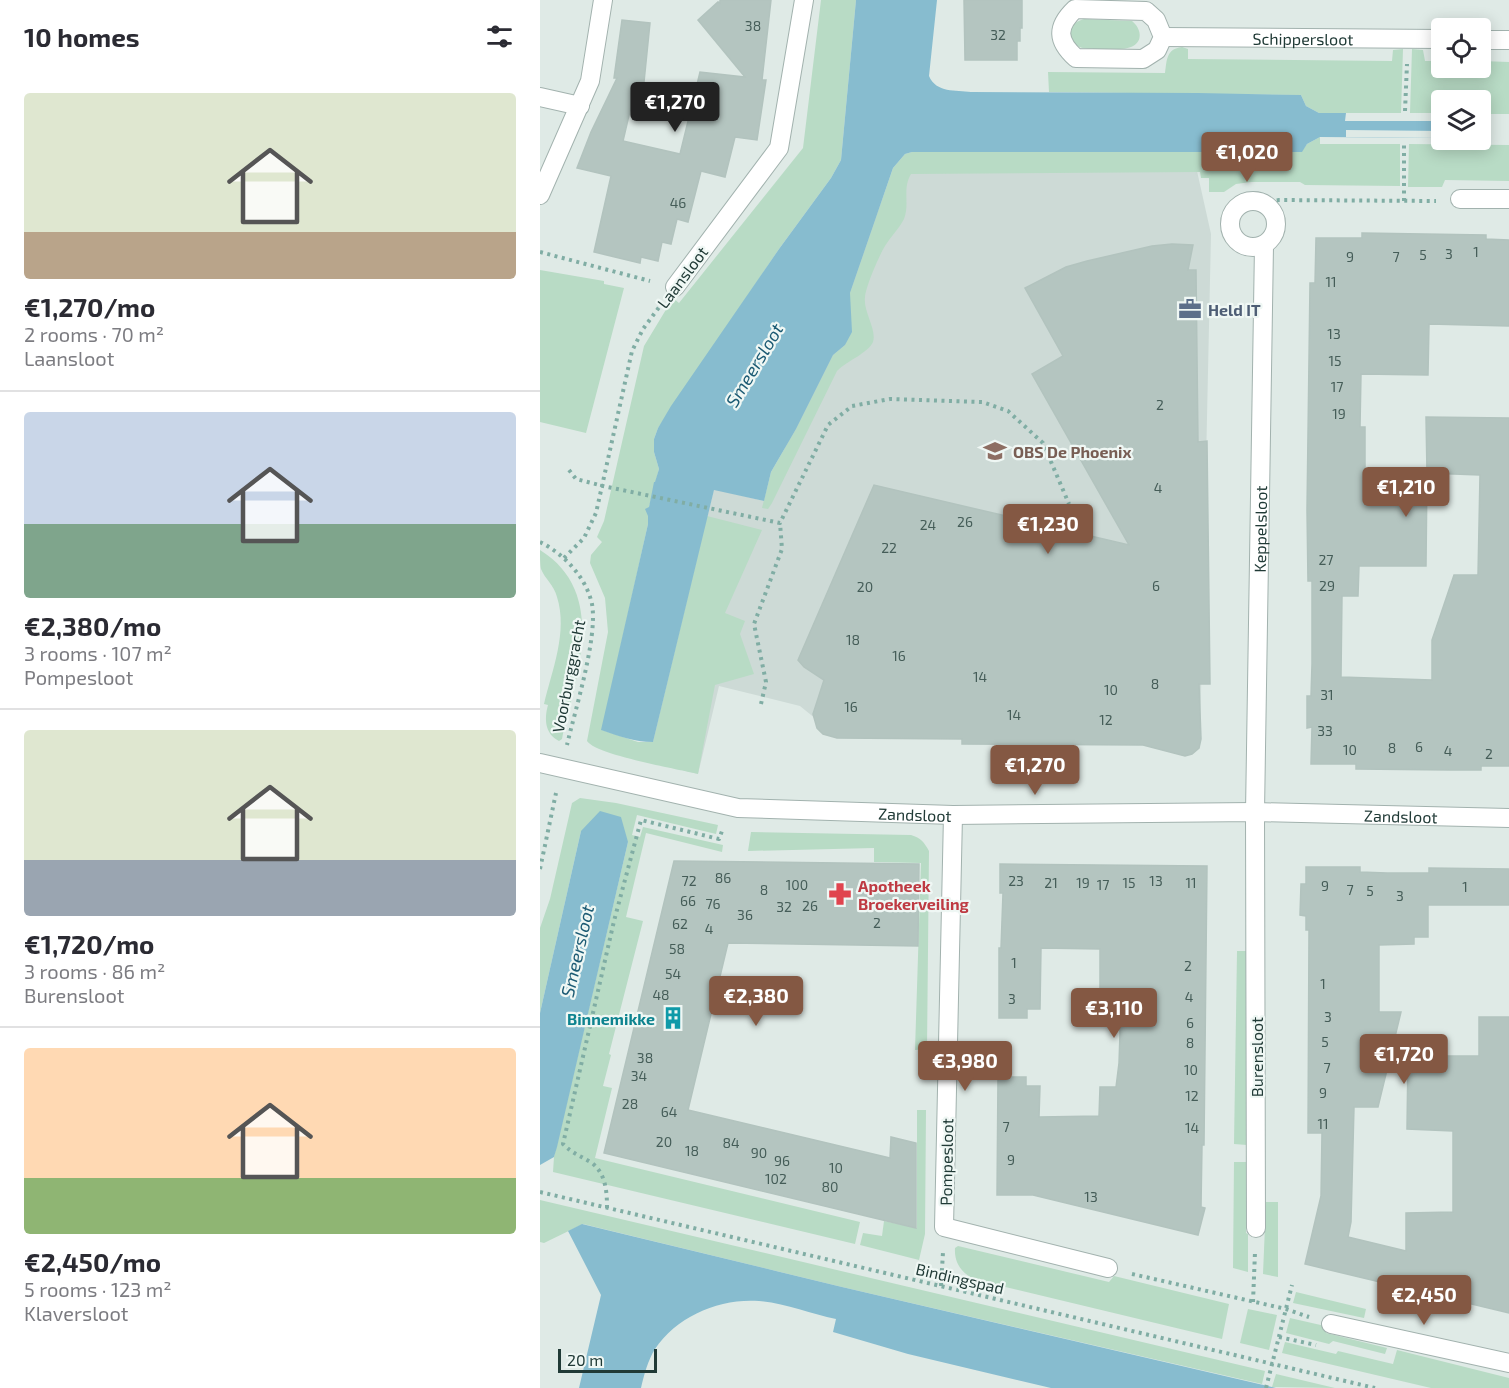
<!DOCTYPE html>
<meta charset="utf-8">
<style>
:root{--surface:#fff;--page:#f2f2f3;--text:#2b2b33;--muted:#7c7c81;--line:#e1e1e2;--accent:#845843}
body{margin:0;font-family:"Exo 2",sans-serif;background:var(--page);color:var(--text);height:100vh;display:flex;flex-direction:column;font-size:22px;white-space:nowrap}
*{box-sizing:border-box;margin:0}
p{font-size:20px;color:var(--muted)}
.icon{flex:none;width:33px;height:33px;fill:none;stroke:currentColor;stroke-width:2;stroke-linecap:round;stroke-linejoin:round}
.map{position:relative;flex:1;overflow:hidden}
.panel{display:flex;flex-direction:column;background:var(--surface);width:540px}
.panel>*{flex:none}
.fabs{position:absolute;left:891px;top:18px;display:grid;gap:12px}
.fabs a{display:grid;place-items:center;width:60px;height:60px;border-radius:6px;background:var(--surface);box-shadow:0 3px 15px #0003;font-size:30px}
.scale{position:absolute;left:18px;bottom:15px;width:99px;box-sizing:border-box;padding-left:6px;border:3px solid #203a36;border-top:0;font-size:16px;line-height:21px;white-space:nowrap;color:#203a36;-webkit-text-stroke:4px #eff7f4;paint-order:stroke}
.price{position:absolute;translate:-50% -51px;padding:0 14px;border-radius:6px;background:var(--accent);color:#fff;font-size:20px;line-height:39px;filter:drop-shadow(0 2px 3px #0008)}
.price::after{content:'';position:absolute;left:50%;top:36px;width:18px;height:14px;margin-left:-9px;background:inherit;clip-path:polygon(0 0,100% 0,50% 100%)}
.price.current{background:#222;color:#fff}
ul{padding:0;list-style:none}
li{display:grid;align-content:center;gap:12px;height:318px;padding:0 24px}
li+li{border-top:2px solid var(--line)}
li span{display:grid;place-items:center;height:186px;border-radius:6px;color:#555}
li>.icon{margin-inline-start:auto}
span .icon{width:108px;height:108px;fill:#fffc;stroke-width:1}
li b{font-size:26px}
h2{display:flex;justify-content:space-between;align-items:center;height:72px;padding:0 24px;font-size:26px}
main{display:flex;flex:1;min-height:0}
.map>svg:first-child{display:block}
</style>
<main>
<section class="panel">
<h2>10 homes<svg class="icon" aria-label="filters" viewBox="0 0 24 24"><path d="M4 7h16M4 17h16"/><circle cx="9" cy="7" r="2"/><circle cx="15" cy="17" r="2"/></svg></h2>
<ul>
<li><span style="background:linear-gradient(#dfe7d0 75%,#b9a48a 0)"><svg class="icon" aria-label="home" viewBox="0 0 24 24"><path d="M3 11l9-7 9 7M6 9v11h12V9"/></svg></span><div><b>€1,270/mo</b><p>2 rooms · 70 m²</p><p>Laansloot</p></div></li>
<li><span style="background:linear-gradient(#c9d6e8 60%,#7fa58c 0)"><svg class="icon" aria-label="home" viewBox="0 0 24 24"><path d="M3 11l9-7 9 7M6 9v11h12V9"/></svg></span><div><b>€2,380/mo</b><p>3 rooms · 107 m²</p><p>Pompesloot</p></div></li>
<li><span style="background:linear-gradient(#dfe7d0 70%,#9aa5b1 0)"><svg class="icon" aria-label="home" viewBox="0 0 24 24"><path d="M3 11l9-7 9 7M6 9v11h12V9"/></svg></span><div><b>€1,720/mo</b><p>3 rooms · 86 m²</p><p>Burensloot</p></div></li>
<li><span style="background:linear-gradient(#ffd9b3 70%,#8fb573 0)"><svg class="icon" aria-label="home" viewBox="0 0 24 24"><path d="M3 11l9-7 9 7M6 9v11h12V9"/></svg></span><div><b>€2,450/mo</b><p>5 rooms · 123 m²</p><p>Klaversloot</p></div></li>
</ul>
</section>
<div class="map">
<svg width="969" height="1388" viewBox="0 0 969 1388">
<rect width="100%" height="100%" fill="#dfeae6"/>
<!-- built -->
<path fill="#cddad6" d="M653,153L671,234L660,739L287,728L260,706L179,686L158,774L103,760L113,742L174,489L224,501L352,175Z"/>
<!-- green -->
<g fill="#b8dbc5">
<path d="M281,0H316L301,160L291,178L239,249L118,428L114,439V452L119,469L109,507L108,524L62,730L98,742H113L167,516L222,530L185,613L205,621L200,634L214,674L175,685L158,774C138,769 56,755 47,741L68,632L65,598L50,563L51,555L62,542L57,537L64,521L104,346L133,298L139,303L263,148Z"/>
<path d="M544,19L592,21C601,28 604,42 591,47C584,50 575,49 567,49C554,49 527,52 530,31C531,24 538,21 544,19Z"/>
<path d="M642,47L648,49V59L852,61L853,50L863,49L861,113H779L766,106L761,95L509,92L508,72L625,73C627,60 626,49 642,47Z"/>
<path d="M872,49L883,50L885,61H901L902,68H940L941,61L969,62V114H941L940,100H902L901,113H870Z"/>
<path d="M780,137V144H860V186L765,185L760,182H711L696,184L684,192H669V178H661L660,172L371,174C362,189 370,204 364,219C359,229 351,236 345,246C339,256 326,286 325,297C323,312 337,329 333,342C328,353 307,361 297,371L232,503L228,509L222,508L231,472L256,429L293,355L305,345L307,340L310,293L353,168L365,154L372,152H761L767,144Z"/>
<path d="M869,144L969,145V181L905,180L902,187H868Z"/>
<path d="M0,270L64,281V284L84,288L46,433L0,422Z"/>
<path d="M0,550C69,593 36,677 22,739L19,741C5,734 4,719 8,705L4,704C12,670 28,632 17,597C14,585 5,579 1,569C0,565 0,556 0,550Z"/>
<path d="M40,798L76,803L178,825L176,834L97,815L92,835L100,837L103,827L183,845L182,852L106,833L86,917L103,921L69,1054L71,1055L63,1086L72,1088L55,1158L320,1222L315,1244L13,1172L14,1157L88,842L41,831L0,1013V928L10,899L32,803Z"/>
<path d="M211,832L371,835C381,838 384,842 389,851L387,1049L375,1050L381,863L334,862V848L208,851Z"/>
<path d="M697,951H709L707,1145L694,1144Z"/>
<path d="M377,1110H386L385,1234L379,1260L320,1245L323,1233L342,1236L344,1221L377,1228Z"/>
<path d="M694,1162H706V1233L708,1234V1272L693,1268Z"/>
<path d="M0,1200L725,1371L722,1384L302,1287L43,1224L4,1243L0,1242Z"/>
<path d="M726,1202H738V1277L723,1274Z"/>
<path d="M418,1246L569,1282L574,1276L689,1304L682,1339L436,1280C422,1274 414,1263 415,1248Z"/>
<path d="M756,1292L826,1309L824,1318L753,1303Z"/>
<path d="M708,1309L737,1315L729,1350L700,1343Z"/>
<path d="M750,1318L785,1326L786,1333L847,1348L845,1354L793,1341L789,1344L746,1333Z"/>
<path d="M745,1342L796,1354L798,1351L853,1364L857,1350L969,1378V1388H891L742,1353Z"/>
<path d="M736,1374L795,1388L732,1387Z"/>
</g>
<!-- water -->
<g fill="#87bccf">
<path d="M316,0H397L389,76C396,93 416,90 431,92L658,93L761,95L766,106L779,113H901V138L780,137L767,144L762,152H372L365,154L353,168L310,293L312,332L305,345L293,355L256,429L231,472L224,501L174,490L113,742C94,742 79,736 61,730L108,524V516L105,509L109,507L114,482H115L119,469L114,452V439L118,428L131,406L239,249L291,178L301,160Z"/>
<path d="M60,811L81,817L88,842L17,1147L14,1157L0,1165V1013L41,831Z"/>
<path d="M42,1224L302,1287L736,1388H511L368,1354L293,1332L296,1319C271,1314 245,1303 219,1301C180,1298 137,1316 115,1349C108,1360 104,1375 101,1388H39L61,1295L28,1231Z"/>
</g>
<!-- pier -->
<g fill="#dfeae6">
<path d="M806,113H901V121H805Z"/>
<path d="M806,130L901,131V138L806,137Z"/>
</g>
<!-- building -->
<g fill="#b4c5c0" stroke="#b2c3be" stroke-width="1.5" fill-rule="evenodd">
<path d="M180,0H231L222,80H226L217,140L195,137L185,177L161,171L148,222L137,219L131,244L122,242L118,261L101,257L100,263L54,252L71,176L37,168L51,132L77,78H74L82,20L110,23L104,82L97,81L83,141L140,154L160,72L205,77L158,20L178,2L180,3Z"/>
<path d="M424,0H482V28H480V41H477V60H425Z"/>
<path d="M822,233L946,235V239L969,240V326L889,324L888,375L821,374L820,427H825V472L887,473L886,417L969,418V766H941V770H910L816,769V764H771L772,727L767,728V696H771L772,664V581H768L767,510L770,283H775L776,238H822ZM887,473L940,475L938,575H914L892,640V680L801,677L802,596H818L819,566H886Z"/>
<path d="M632,244L653,245L648,270H656L658,442L667,441L670,684H659L661,739L659,748L652,754L645,756L603,745L422,744V739L297,738L283,734L277,728L273,714L284,680L264,667L258,660L334,485L589,545L492,374L523,356L485,288L526,267L547,261L612,246Z"/>
<path d="M134,861L379,864L378,946L188,943L148,1110L350,1158L351,1137L376,1143V1228L64,1153Z"/>
<path d="M460,864L667,866L664,1145H662L661,1207L665,1208L658,1235L493,1195H457L458,1077H486V1086H500L499,1117L559,1116L560,1087H576L579,1063L580,1034L579,1002H560V949L501,948L500,1009H487V1018H459V948H461L463,893H460Z"/>
<path d="M766,867H820V872L847,873H889V868L969,869V905H888V937H874V944L839,945V1012H861L838,1107H814L811,1222L808,1237L866,1251V1213L913,1212V1131L867,1129L868,1056H939V1017H969V1313L765,1264L781,1196L782,1133H768L769,930H766V916L760,915L761,884H766Z"/>
</g>
<g fill="none" stroke-linecap="round" stroke-linejoin="round">
<!-- street casing -->
<g stroke="#a2b2ae" stroke-width="20">
<g id="street">
<path d="M535,9L606,11L616,20L623,37L617,50L603,59L536,58C517,41 516,27 535,9Z"/>
<path id="s1" d="M623,37L902,39"/>
<path d="M940,40H969"/>
<path d="M0,97L40,106"/>
<path d="M0,195L50,81L63,0"/>
<path d="M920,199H969"/>
<circle cx="713" cy="224" r="23"/>
<path d="M135,287L239,148L264,0"/>
<path id="s2" d="M0,763L198,808L413,815L715,812L969,818"/>
<path d="M413,815L404,1227L568,1268"/>
<path id="s3" d="M716,1228L715,812L724,245"/>
<path d="M791,1324L969,1363"/>
</g>
</g>
<!-- path -->
<g stroke="#80ada4" stroke-width="4" stroke-dasharray="3 4.5" stroke-linecap="butt">
<path d="M865,111L867,64"/>
<path d="M864,201V141"/>
<path d="M722,203L739,200L896,201"/>
<path d="M0,252L110,281"/>
<path d="M29,470L36,479L63,486L240,523L288,425L312,406L350,399L442,402L468,411L503,443L529,504"/>
<path d="M0,542C24,554 46,577 52,604C58,638 35,710 27,745"/>
<path d="M24,558L44,538L56,513L92,351L103,329L120,306"/>
<path d="M221,704L226,682L214,624L242,549L240,523"/>
<path d="M0,869L16,793"/>
<path d="M0,1192L835,1388"/>
<path d="M67,1208C67,1192 66,1174 52,1163C41,1156 33,1154 23,1144L74,921L101,820L179,839L182,831"/>
<path d="M592,1274L746,1309L769,1317"/>
<path d="M401,1286L403,1252"/>
<path d="M713,1302L715,1252"/>
<path d="M739,1337L776,1345"/>
<path d="M726,1388L752,1285"/>
</g>
<!-- street -->
<use href="#street" stroke="#fff" stroke-width="18"/>
</g>
<!-- icons -->
<defs>
<g id="office-bare" transform="scale(1.8)"><path d="M-6-3h4V-5.5h4V-3h4V5H-6ZM-1-4.5V-3h2v-1.5ZM-6 0V1H6V0Z" fill="#5c6f8a" stroke="#eff7f4" stroke-width="2.5" paint-order="stroke"/></g>
<g id="school-bare" transform="scale(1.8)"><path d="M0-5L7-2L0 1L-7-2ZM-4 1L0 2.5L4 1V4Q0 6-4 4Z" fill="#8d6e63" stroke="#eff7f4" stroke-width="2.5" paint-order="stroke"/></g>
<g id="pharmacy-bare" transform="scale(1.8)"><path d="M-2-6h4v4h4v4h-4v4h-4v-4h-4v-4h4Z" fill="#e0444e" stroke="#eff7f4" stroke-width="2.5" paint-order="stroke"/></g>
<g id="building-bare" transform="scale(1.8)"><path d="M-4-6H4V6H1V3H-1V6H-4ZM-2.5-4.3h1.7v1.8h-1.7ZM.8-4.3h1.7v1.8H.8ZM-2.5-1h1.7V.8h-1.7ZM.8-1h1.7V.8H.8Z" fill="#0f9aa8" stroke="#eff7f4" stroke-width="2.5" paint-order="stroke"/></g>
</defs>
<g fill-rule="evenodd">
<use href="#office-bare" x="650" y="309"/>
<use href="#school-bare" x="455" y="451"/>
<use href="#pharmacy-bare" x="300" y="894"/>
<use href="#building-bare" x="133" y="1018"/>
</g>
<g text-anchor="middle" dominant-baseline="central" stroke-width="4.5" stroke-linejoin="round" paint-order="stroke">
<!-- number labels -->
<g font-size="14" fill="#455d58">
<text x="213" y="25">38</text>
<text x="458" y="34">32</text>
<text x="138" y="202">46</text>
<text x="936" y="251">1</text>
<text x="909" y="253">3</text>
<text x="883" y="254">5</text>
<text x="810" y="256">9</text>
<text x="856" y="256">7</text>
<text x="791" y="281">11</text>
<text x="794" y="333">13</text>
<text x="795" y="360">15</text>
<text x="797" y="386">17</text>
<text x="620" y="404">2</text>
<text x="799" y="413">19</text>
<text x="618" y="487">4</text>
<text x="425" y="521">26</text>
<text x="388" y="524">24</text>
<text x="349" y="547">22</text>
<text x="786" y="559">27</text>
<text x="616" y="585">6</text>
<text x="787" y="585">29</text>
<text x="325" y="586">20</text>
<text x="313" y="639">18</text>
<text x="359" y="655">16</text>
<text x="440" y="676">14</text>
<text x="615" y="683">8</text>
<text x="571" y="689">10</text>
<text x="787" y="694">31</text>
<text x="311" y="706">16</text>
<text x="474" y="714">14</text>
<text x="566" y="719">12</text>
<text x="785" y="730">33</text>
<text x="879" y="746">6</text>
<text x="852" y="747">8</text>
<text x="810" y="749">10</text>
<text x="908" y="750">4</text>
<text x="949" y="753">2</text>
<text x="183" y="877">86</text>
<text x="149" y="880">72</text>
<text x="476" y="880">23</text>
<text x="616" y="880">13</text>
<text x="511" y="882">21</text>
<text x="543" y="882">19</text>
<text x="589" y="882">15</text>
<text x="651" y="882">11</text>
<text x="257" y="884">100</text>
<text x="563" y="884">17</text>
<text x="785" y="885">9</text>
<text x="925" y="886">1</text>
<text x="224" y="889">8</text>
<text x="810" y="889">7</text>
<text x="830" y="890">5</text>
<text x="860" y="895">3</text>
<text x="148" y="900">66</text>
<text x="173" y="903">76</text>
<text x="270" y="905">26</text>
<text x="244" y="906">32</text>
<text x="205" y="914">36</text>
<text x="337" y="922">2</text>
<text x="140" y="923">62</text>
<text x="169" y="928">4</text>
<text x="137" y="948">58</text>
<text x="474" y="962">1</text>
<text x="648" y="965">2</text>
<text x="133" y="973">54</text>
<text x="783" y="983">1</text>
<text x="121" y="994">48</text>
<text x="649" y="996">4</text>
<text x="472" y="998">3</text>
<text x="788" y="1016">3</text>
<text x="650" y="1022">6</text>
<text x="785" y="1041">5</text>
<text x="650" y="1042">8</text>
<text x="105" y="1057">38</text>
<text x="787" y="1067">7</text>
<text x="651" y="1069">10</text>
<text x="99" y="1075">34</text>
<text x="783" y="1092">9</text>
<text x="652" y="1095">12</text>
<text x="90" y="1103">28</text>
<text x="129" y="1111">64</text>
<text x="783" y="1123">11</text>
<text x="466" y="1126">7</text>
<text x="652" y="1127">14</text>
<text x="124" y="1141">20</text>
<text x="191" y="1142">84</text>
<text x="152" y="1150">18</text>
<text x="219" y="1152">90</text>
<text x="471" y="1159">9</text>
<text x="242" y="1160">96</text>
<text x="296" y="1167">10</text>
<text x="236" y="1178">102</text>
<text x="290" y="1186">80</text>
<text x="551" y="1196">13</text>
</g>
<!-- street labels -->
<g font-size="16" fill="#203a36" stroke="#eff7f4">
<text stroke="none"><textPath href="#s1" startOffset="140">Schippersloot</textPath></text>
<text transform="translate(142 277) rotate(-53)">Laansloot</text>
<text stroke="none"><textPath href="#s3" startOffset="699">Keppelsloot</textPath></text>
<text transform="translate(28 676) rotate(-79)">Voorburggracht</text>
<text stroke="none"><textPath href="#s2" startOffset="380">Zandsloot</textPath></text>
<text stroke="none"><textPath href="#s2" startOffset="866">Zandsloot</textPath></text>
<text transform="translate(716 1057) rotate(-90)">Burensloot</text>
<text transform="translate(406 1162) rotate(-89)">Pompesloot</text>
<text transform="translate(420 1278) rotate(13)">Bindingspad</text>
</g>
<!-- service labels -->
<g font-size="16" font-weight="bold" fill="#4e5e75" stroke="#eff7f4" text-anchor="start">
<text x="668" y="309">Held IT</text>
</g>
<!-- education labels -->
<g font-size="16" font-weight="bold" fill="#785e54" stroke="#eff7f4" text-anchor="start">
<text x="473" y="451">OBS De Phoenix</text>
</g>
<!-- health labels -->
<g font-size="16" font-weight="bold" fill="#be3a42" stroke="#eff7f4" text-anchor="start">
<text x="318" y="885">Apotheek<tspan x="318" dy="18">Broekerveiling</tspan></text>
</g>
<!-- culture labels -->
<g font-size="16" font-weight="bold" fill="#0d838f" stroke="#eff7f4" text-anchor="end">
<text x="115" y="1018">Binnemikke</text>
</g>
<!-- water labels -->
<g font-size="18" font-style="italic" fill="#1c5b74" stroke="#eff7f4">
<text transform="translate(214 365) rotate(-59)">Smeersloot</text>
<text transform="translate(37 951) rotate(-77)">Smeersloot</text>
</g>
</g>
</svg>
<div class="fabs">
<a><svg class="icon" aria-label="locate" viewBox="0 0 24 24"><circle cx="12" cy="12" r="6"/><path d="M12 2v4M12 18v4M2 12h4M18 12h4"/></svg></a>
<a><svg class="icon" aria-label="layers" viewBox="0 0 24 24"><path d="M12 4l9 5-9 5-9-5zM3 14l9 5 9-5"/></svg></a>
</div>
<div class="scale">20 m</div>
<b class="price current" style="left:135px;top:133px">€1,270</b>
<b class="price" style="left:707px;top:183px">€1,020</b>
<b class="price" style="left:866px;top:518px">€1,210</b>
<b class="price" style="left:508px;top:555px">€1,230</b>
<b class="price" style="left:495px;top:796px">€1,270</b>
<b class="price" style="left:216px;top:1027px">€2,380</b>
<b class="price" style="left:574px;top:1039px">€3,110</b>
<b class="price" style="left:864px;top:1085px">€1,720</b>
<b class="price" style="left:425px;top:1092px">€3,980</b>
<b class="price" style="left:884px;top:1326px">€2,450</b>
</div>
</main>
